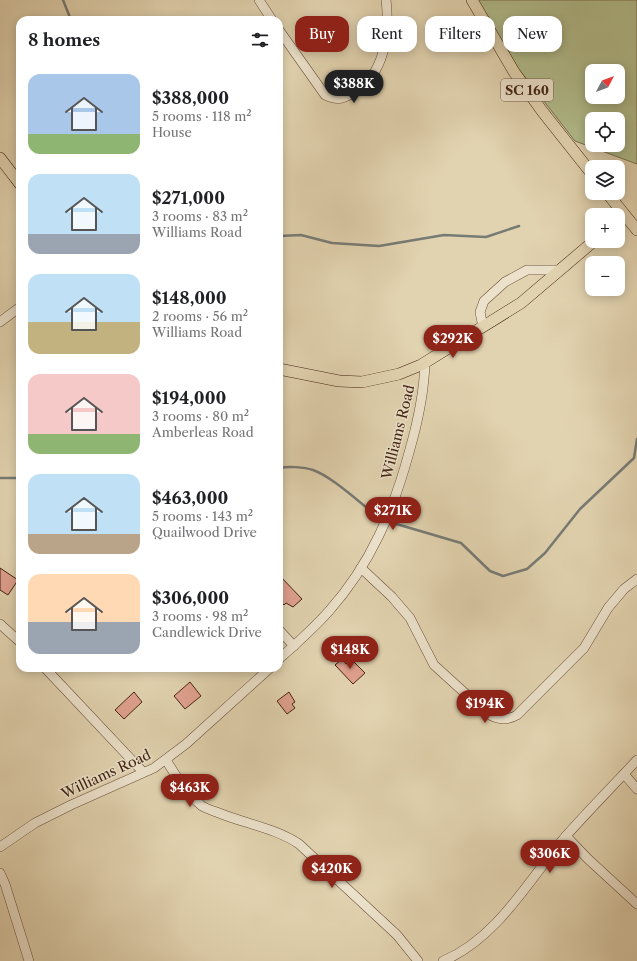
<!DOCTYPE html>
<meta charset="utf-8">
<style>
:root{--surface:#fff;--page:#f6f6f6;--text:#202124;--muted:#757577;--accent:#8f2418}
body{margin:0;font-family:"Libre Caslon Text",serif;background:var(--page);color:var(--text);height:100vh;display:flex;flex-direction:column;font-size:15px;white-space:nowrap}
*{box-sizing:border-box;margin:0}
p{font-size:13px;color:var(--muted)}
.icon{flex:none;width:22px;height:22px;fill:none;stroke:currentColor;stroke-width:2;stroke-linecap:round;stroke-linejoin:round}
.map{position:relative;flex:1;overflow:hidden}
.sheet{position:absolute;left:16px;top:16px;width:267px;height:656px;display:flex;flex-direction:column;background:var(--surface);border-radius:12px;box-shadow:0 2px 10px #0003}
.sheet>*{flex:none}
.top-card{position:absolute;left:295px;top:16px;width:282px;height:36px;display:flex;gap:8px}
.needle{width:26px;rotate:49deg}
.controls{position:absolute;left:585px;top:64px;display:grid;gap:8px}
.controls a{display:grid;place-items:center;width:40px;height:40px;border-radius:8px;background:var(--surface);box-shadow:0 2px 10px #0003;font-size:20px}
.price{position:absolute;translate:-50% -34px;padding:0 9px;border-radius:14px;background:var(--accent);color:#fff;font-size:13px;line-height:26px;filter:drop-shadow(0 1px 2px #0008)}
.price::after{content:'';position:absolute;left:50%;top:24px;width:12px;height:9px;margin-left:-6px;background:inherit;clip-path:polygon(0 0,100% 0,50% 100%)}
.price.active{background:#222;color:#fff}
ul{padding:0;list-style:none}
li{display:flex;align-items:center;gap:12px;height:100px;padding:0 12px}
li span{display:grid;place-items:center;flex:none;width:112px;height:80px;border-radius:12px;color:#555}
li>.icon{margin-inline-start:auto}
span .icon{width:48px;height:48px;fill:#fffc;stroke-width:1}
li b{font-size:17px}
h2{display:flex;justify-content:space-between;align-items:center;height:48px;padding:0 12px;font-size:17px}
.pill{padding:0 14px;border-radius:12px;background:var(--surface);box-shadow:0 2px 10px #0003;font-size:14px;line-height:36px}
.pill.active{background:var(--accent);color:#fff}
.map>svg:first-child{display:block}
</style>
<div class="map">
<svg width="637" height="961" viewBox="0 0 637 961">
<rect width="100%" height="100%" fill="#e2d3b0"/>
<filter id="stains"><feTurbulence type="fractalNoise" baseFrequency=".005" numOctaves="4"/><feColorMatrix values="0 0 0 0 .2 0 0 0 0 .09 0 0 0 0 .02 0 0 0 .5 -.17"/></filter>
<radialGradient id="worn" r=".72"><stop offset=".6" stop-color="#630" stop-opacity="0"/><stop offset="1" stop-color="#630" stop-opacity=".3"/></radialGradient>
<!-- green -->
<path fill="#b2bc8c" stroke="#7a704f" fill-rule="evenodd" d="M478,0H637V164L575,141L518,68ZM592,71H618V97H592ZM592,119H618V145H592Z"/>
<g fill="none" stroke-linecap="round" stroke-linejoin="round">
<!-- stream -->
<g stroke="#777b75" stroke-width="2.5">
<path d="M63,0L71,20"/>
<path d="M279,236L301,235L332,243L379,246L444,235L486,237L519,226"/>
<path d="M279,468C288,466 304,467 313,470C331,476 360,503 376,515"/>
<path d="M0,478H20"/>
<path d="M393,523L461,543L490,571L503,576L527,569L545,553L580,509L634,458L637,439"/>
</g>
</g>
<!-- building -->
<g fill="#e0a18f" stroke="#432412">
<path d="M0,568L18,580L8,595L0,590Z"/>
<path d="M279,575L302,599L293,607L286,603L284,605L279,600Z"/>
<path d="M342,659L346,664L351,659L365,673L353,684L335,665Z"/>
<path d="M190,682L201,696L185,709L174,696Z"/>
<path d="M134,692L142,702L124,719L115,710Z"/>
<path d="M289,692L295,702L292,704L295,708L287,714L277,701Z"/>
</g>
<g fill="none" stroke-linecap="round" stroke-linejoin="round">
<!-- minor casing -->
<g stroke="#6b503a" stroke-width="10">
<g id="minor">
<path d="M259,0L272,20"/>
<path d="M279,30L325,95C337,101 342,99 353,93C385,75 390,33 386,0"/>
<path d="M0,322L20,307"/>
<path d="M483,327L480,312L484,301L505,282L527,270H559"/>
<path d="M361,568L392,597L410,618L434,665L488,714C498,720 507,721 517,715L584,648L608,608L624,589L637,579"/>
<path d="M0,624L20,642"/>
<path d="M279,630L294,646"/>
<path d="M279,659C296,644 314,628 329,611C371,564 394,509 410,449C418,421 424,392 425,363"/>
<path d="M45,668L143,772"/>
<path d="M166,760C176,776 187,794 202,806C207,809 214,811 219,813C246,824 275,828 299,844L397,935L418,961"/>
<path d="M624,774L637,789"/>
<path d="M566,836L588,859L637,904"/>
<path d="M0,847L35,823L71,805L154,768L186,744L270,668"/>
<path d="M0,873L5,884L29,961"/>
<path d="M443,961C498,938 529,879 566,836C589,810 613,786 637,760"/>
</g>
</g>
<!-- major casing -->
<g stroke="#432412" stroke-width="12">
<g id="major">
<path d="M472,0L514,72L542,111L592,174"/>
<path d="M0,158L20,184"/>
<path d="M607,193L637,230"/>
<path d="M279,369L339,381L362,382L399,374L421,365L521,303L594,241"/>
</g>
</g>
<!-- minor -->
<use href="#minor" stroke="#ece2cc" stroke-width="9"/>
<!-- major -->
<use href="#major" stroke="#e2d3b0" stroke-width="11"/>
</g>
<g text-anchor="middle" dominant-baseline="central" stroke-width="3" stroke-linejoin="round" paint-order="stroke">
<!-- shield labels -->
<rect fill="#ece2cc" stroke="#765d4a" stroke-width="1" x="501" y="79" width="52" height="22" rx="3"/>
<g font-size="13" font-weight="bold" fill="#432412">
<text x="527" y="90">SC 160</text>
</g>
<!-- street labels -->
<g font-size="14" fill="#432412" stroke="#ece2cc">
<text transform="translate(398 432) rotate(-76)">Williams Road</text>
<text transform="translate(106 774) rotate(-25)">Williams Road</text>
</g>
</g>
<rect width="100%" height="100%" filter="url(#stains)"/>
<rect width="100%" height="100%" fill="url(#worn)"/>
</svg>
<div class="controls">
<a><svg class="needle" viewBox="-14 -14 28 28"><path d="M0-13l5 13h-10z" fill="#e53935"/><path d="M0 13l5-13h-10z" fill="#757577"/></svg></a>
<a><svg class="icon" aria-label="locate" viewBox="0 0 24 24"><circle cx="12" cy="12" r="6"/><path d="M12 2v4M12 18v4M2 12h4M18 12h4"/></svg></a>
<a><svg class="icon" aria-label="layers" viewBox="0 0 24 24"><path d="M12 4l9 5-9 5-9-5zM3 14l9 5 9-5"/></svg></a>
<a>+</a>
<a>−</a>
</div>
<b class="price active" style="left:354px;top:104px">$388K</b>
<b class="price" style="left:453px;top:359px">$292K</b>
<b class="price" style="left:393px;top:531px">$271K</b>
<b class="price" style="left:350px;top:670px">$148K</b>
<b class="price" style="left:485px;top:724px">$194K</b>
<b class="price" style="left:190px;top:808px">$463K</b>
<b class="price" style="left:550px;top:874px">$306K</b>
<b class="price" style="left:332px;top:889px">$420K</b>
<div class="top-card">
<a class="pill active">Buy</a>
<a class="pill">Rent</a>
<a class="pill">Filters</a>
<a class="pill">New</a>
</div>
<section class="sheet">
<h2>8 homes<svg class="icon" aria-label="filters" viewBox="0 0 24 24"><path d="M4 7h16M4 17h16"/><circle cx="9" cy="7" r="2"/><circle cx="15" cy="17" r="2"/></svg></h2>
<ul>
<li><span style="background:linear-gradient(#a9c7e8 75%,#8fb573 0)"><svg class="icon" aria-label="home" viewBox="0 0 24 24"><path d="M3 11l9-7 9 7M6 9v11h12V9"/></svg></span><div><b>$388,000</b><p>5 rooms · 118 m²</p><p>House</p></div></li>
<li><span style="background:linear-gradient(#bfe0f5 75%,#9aa5b1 0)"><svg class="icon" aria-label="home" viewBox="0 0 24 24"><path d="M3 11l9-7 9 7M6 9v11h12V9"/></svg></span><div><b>$271,000</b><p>3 rooms · 83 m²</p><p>Williams Road</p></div></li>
<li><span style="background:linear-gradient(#bfe0f5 60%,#c2b280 0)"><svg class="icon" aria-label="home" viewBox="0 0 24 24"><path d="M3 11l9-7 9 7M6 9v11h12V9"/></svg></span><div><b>$148,000</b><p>2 rooms · 56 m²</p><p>Williams Road</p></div></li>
<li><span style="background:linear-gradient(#f6c9c9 75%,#8fb573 0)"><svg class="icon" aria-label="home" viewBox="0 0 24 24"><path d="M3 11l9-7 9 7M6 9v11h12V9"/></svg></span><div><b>$194,000</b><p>3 rooms · 80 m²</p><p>Amberleas Road</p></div></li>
<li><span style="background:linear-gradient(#bfe0f5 75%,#b9a48a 0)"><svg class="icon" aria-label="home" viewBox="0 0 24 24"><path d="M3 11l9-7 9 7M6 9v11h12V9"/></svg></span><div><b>$463,000</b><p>5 rooms · 143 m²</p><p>Quailwood Drive</p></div></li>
<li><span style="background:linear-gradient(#ffd9b3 60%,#9aa5b1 0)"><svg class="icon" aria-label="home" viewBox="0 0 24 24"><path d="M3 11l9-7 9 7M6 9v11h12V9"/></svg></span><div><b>$306,000</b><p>3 rooms · 98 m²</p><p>Candlewick Drive</p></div></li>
</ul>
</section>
</div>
